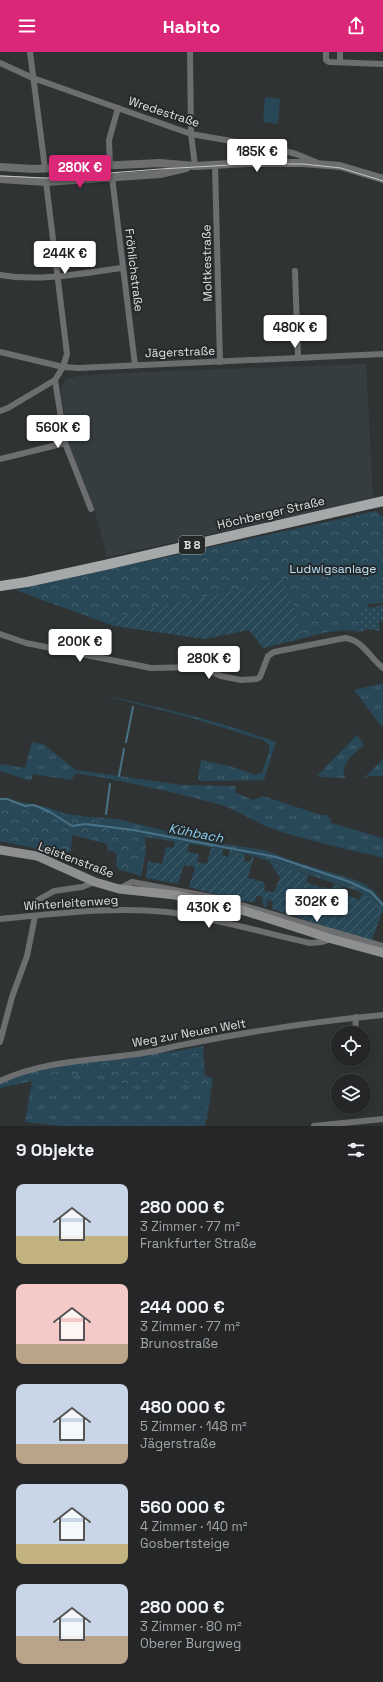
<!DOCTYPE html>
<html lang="de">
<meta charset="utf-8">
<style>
:root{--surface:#242627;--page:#2c2e2f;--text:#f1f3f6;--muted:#a3a5a7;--line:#414344;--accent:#db2777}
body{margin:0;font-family:"Space Grotesk",sans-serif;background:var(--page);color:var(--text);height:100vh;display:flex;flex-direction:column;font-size:15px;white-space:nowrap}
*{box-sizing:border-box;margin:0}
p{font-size:13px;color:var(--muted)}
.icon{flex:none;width:22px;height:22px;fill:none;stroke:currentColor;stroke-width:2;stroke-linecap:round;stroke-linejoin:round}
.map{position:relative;height:1074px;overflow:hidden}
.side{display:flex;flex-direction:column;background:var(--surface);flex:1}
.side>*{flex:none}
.controls{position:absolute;left:331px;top:974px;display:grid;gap:8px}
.controls a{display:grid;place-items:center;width:40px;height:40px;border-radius:50%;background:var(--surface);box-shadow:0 2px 6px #0003,0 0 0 1px var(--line);font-size:20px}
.price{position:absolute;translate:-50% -34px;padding:0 9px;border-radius:4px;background:#fff;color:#222;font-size:13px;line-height:26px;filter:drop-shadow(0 1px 2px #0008)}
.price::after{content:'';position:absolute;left:50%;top:24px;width:12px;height:9px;margin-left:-6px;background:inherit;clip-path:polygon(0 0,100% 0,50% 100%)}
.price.selected{background:var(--accent);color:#fff}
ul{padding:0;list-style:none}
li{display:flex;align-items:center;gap:12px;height:100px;padding:0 16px}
li span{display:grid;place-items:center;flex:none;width:112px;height:80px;border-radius:8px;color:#555}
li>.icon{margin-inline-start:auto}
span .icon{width:48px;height:48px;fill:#fffc;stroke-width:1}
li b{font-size:17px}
h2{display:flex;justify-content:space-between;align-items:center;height:48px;padding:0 16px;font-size:17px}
header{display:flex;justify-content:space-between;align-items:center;height:52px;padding:0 16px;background:var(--accent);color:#fff;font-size:18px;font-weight:700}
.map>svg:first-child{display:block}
</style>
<header><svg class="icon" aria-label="menu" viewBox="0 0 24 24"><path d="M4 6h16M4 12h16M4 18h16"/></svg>Habito<svg class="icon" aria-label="share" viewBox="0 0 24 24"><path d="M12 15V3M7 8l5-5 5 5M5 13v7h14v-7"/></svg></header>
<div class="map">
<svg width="383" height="1074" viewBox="0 0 383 1074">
<defs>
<pattern id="grass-tufts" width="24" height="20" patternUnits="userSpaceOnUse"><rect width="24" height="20" fill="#284857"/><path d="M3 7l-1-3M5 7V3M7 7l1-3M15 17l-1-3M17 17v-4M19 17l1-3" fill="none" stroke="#47626f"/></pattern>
<pattern id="forest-crowns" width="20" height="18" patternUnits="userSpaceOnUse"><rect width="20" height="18" fill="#284857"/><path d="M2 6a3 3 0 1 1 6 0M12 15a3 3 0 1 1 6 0" fill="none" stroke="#47626f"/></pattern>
<pattern id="park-dots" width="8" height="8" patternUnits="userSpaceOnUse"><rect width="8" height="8" fill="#284857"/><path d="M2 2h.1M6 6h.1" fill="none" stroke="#47626f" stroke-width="1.8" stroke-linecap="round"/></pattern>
<pattern id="garden-furrows" width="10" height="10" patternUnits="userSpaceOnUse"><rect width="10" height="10" fill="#284857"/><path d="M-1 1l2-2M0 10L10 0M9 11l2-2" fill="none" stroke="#47626f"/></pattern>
</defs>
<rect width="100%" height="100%" fill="#303334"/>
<!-- built -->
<path fill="#353d41" d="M366,312L373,446L107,505L94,456L68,391L61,337L66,327L78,324L143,320Z"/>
<!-- grass -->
<g fill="url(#grass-tufts)">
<path d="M383,631V673L381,674L354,638Z"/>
<path d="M101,643C160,655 219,669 276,690L264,728L204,729V730L198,727L201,708L229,714L256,723L262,721L269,700V693L263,688L185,664Z"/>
<path d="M357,683L364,693C356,701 337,713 346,726L319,725L311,727L326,723L317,724Z"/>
<path d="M32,690L43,692L76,718L182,733L236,734L235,740L253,748L263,744L321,763H326L331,767V771L383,786V806C345,796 305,789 268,775C252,769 238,758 221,753C174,740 125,729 76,721L71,728L33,722L31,729L0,719V712L25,716Z"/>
<path d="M383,707V724H369L363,727Z"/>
<path d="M67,762L89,765L117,767L212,790L264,798L296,810L356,828L366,833L375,840L383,850V861L363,841L254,804L230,798L145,785L146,780Z"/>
<path d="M106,1019L112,1032L182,1029L209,1037L205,1074H62L25,1070L32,1029Z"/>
</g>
<!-- forest -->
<g fill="url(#forest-crowns)">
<path d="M376,459L383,465V551L369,552L359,559V580C339,576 323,581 304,586L284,527L109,566L114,574L15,538Z"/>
<path d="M0,746L46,755L67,762L147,780L145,788L146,798L141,825L136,822L119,818L116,813L117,803L113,799H108L107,792L72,783L71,799L55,804L33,796L0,789Z"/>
<path d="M203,994L205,1024L213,1026L207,1067L205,1069L209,1037L182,1029L112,1032L106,1019L32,1029L0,1036V1031L30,1019L47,1015L177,999Z"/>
</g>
<!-- park -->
<path fill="url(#park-dots)" d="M383,553V570L379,569L380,579L368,577L359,580V559L366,554L370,556Z"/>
<!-- garden -->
<g fill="url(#garden-furrows)">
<path d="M284,527L304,586L263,596L249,578L205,587L114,574L108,566Z"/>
<path d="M175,789L189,791L187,800L199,802L197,810L207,812L211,795L223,797L222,803L228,805L230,798L245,802L244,809L250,810L252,804H254L248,826L264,830L265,839L274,840L280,826L269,809L308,823L306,830L323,836L324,835L332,837L334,832L342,834L340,840L359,848L363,841L382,860L372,889L272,857L273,849L268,848L266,856L262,851L263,845L256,844L255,850L240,849L189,835L195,815L184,813L178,832L146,826L148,809L162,812L166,795L173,796Z"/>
</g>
<!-- pitch -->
<path fill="#284857" d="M265,45L280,47L278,72L263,70Z"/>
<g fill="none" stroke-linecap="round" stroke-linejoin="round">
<!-- stream -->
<g stroke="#497287" stroke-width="2">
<path d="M126,690L133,655"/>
<path d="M119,724L124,697"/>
<path d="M0,747H7L25,754L34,753L50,760L72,774L85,772L133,778L276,805L350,830L371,840L383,853"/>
<path d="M106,762L110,732"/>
</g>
<!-- minor -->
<g stroke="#6d6e6f" stroke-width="6">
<path d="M30,0L45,116"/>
<path d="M190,0L191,82L195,114"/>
<path d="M326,0V8L329,10L383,12"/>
<path d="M340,0V10"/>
<path d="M0,11L33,26L191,82L277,97L296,102L316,110"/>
<path d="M215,113L220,310"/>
<path d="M110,114L109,88L118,56"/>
<path d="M112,125L135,313"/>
<path d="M295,219L298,306"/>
<path d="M0,223C40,230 82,221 122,216"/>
<path d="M0,300L63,315L79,316L383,302"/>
<path d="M55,328L65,391L91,457"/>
<path d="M0,359L8,356L55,328L63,315L67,302L46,130"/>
<path d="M0,407L65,391"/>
<path d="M0,582L26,591L151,616L201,615L221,624L241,628L257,627L260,625L268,604L274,600L345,586C363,588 370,606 383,616"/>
<path d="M119,837L132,830L217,846L383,894"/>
<path d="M38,848L54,839L82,835L95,830"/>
<path d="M0,867C56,862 111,854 167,860C216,866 263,881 310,891L322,890L332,887"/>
<path d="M355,981L356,965"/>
<path d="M0,990L12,945L27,904L35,864"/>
<path d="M355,1009V1007"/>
<path d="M0,1029C47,1007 99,1009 149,1000C162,998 174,994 187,992C252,979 318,969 383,963"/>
<path d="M314,1074L383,1067"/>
</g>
<!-- tertiary -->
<g stroke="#6d6e6f" stroke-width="8">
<path d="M0,115L34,117L160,111L195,114L248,111H303L340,114L383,127"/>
<path d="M0,127L46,130L160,122L186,116"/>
</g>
<!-- secondary -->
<path stroke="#8d8f90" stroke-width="9" d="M0,798L37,804L95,830L119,837L175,843L245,859L332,887L383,901"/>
<!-- primary -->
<path stroke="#a6a9aa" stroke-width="10" d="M0,534L27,530L105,513L383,449"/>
<!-- tram -->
<path stroke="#c6c7c8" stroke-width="1" d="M0,124L46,126L160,117L248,112H303L341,116L383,129"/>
</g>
<g text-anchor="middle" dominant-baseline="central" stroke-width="4" stroke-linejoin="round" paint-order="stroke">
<!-- shield labels -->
<rect fill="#26292a" stroke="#a9aaac" stroke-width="1" x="179" y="484" width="26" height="18" rx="3"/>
<g font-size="11" font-weight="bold" fill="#e1e2e3">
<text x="192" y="493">B 8</text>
</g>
<!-- street labels -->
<g font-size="12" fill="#e1e2e3" stroke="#26292a">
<text transform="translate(164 60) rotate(18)">Wredestraße</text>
<text transform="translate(207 211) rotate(-91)">Moltkestraße</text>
<text transform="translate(134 218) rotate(83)">Fröhlichstraße</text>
<text transform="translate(180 300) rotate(-2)">Jägerstraße</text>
<text transform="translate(271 461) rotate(-13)">Höchberger Straße</text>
<text transform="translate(76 808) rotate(21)">Leistenstraße</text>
<text transform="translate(71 851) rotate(-4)">Winterleitenweg</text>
<text transform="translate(189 981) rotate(-10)">Weg zur Neuen Welt</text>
</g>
<!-- park labels -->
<g font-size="12" fill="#bbe4f9" stroke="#26292a">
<text x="333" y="517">Ludwigsanlage</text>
</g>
<!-- water labels -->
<g font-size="13" font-style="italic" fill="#8bd2f5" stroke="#26292a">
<text transform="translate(196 781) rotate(11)">Kühbach</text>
</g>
</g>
</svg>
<div class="controls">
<a><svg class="icon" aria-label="locate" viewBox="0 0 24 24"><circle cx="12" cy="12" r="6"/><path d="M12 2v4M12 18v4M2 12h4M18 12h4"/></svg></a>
<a><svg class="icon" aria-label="layers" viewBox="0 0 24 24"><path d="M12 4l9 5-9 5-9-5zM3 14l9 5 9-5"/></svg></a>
</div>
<b class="price" style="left:257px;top:121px">185K €</b>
<b class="price selected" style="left:80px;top:137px">280K €</b>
<b class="price" style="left:65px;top:223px">244K €</b>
<b class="price" style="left:295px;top:297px">480K €</b>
<b class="price" style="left:58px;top:397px">560K €</b>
<b class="price" style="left:80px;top:611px">200K €</b>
<b class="price" style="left:209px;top:628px">280K €</b>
<b class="price" style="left:317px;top:871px">302K €</b>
<b class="price" style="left:209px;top:877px">430K €</b>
</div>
<section class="side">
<h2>9 Objekte<svg class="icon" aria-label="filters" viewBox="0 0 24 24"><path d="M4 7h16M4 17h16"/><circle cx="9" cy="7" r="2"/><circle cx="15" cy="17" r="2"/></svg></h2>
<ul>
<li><span style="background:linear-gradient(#c9d6e8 65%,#c2b280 0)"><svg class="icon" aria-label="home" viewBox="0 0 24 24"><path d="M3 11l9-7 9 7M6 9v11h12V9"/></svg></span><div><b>280 000 €</b><p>3 Zimmer · 77 m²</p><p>Frankfurter Straße</p></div></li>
<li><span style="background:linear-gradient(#f6c9c9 75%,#b9a48a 0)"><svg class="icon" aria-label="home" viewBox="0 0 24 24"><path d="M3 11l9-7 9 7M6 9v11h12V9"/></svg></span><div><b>244 000 €</b><p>3 Zimmer · 77 m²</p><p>Brunostraße</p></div></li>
<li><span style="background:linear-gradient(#c9d6e8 75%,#b9a48a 0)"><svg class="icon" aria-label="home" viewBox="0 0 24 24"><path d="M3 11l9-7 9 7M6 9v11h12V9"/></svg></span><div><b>480 000 €</b><p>5 Zimmer · 148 m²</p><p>Jägerstraße</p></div></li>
<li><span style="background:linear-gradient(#c9d6e8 75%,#c2b280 0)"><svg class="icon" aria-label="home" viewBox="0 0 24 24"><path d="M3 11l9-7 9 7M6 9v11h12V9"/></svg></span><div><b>560 000 €</b><p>4 Zimmer · 140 m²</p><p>Gosbertsteige</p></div></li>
<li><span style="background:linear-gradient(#c9d6e8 65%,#b9a48a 0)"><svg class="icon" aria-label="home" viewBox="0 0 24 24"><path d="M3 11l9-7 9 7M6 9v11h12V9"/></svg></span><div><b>280 000 €</b><p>3 Zimmer · 80 m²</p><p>Oberer Burgweg</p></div></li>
</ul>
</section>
